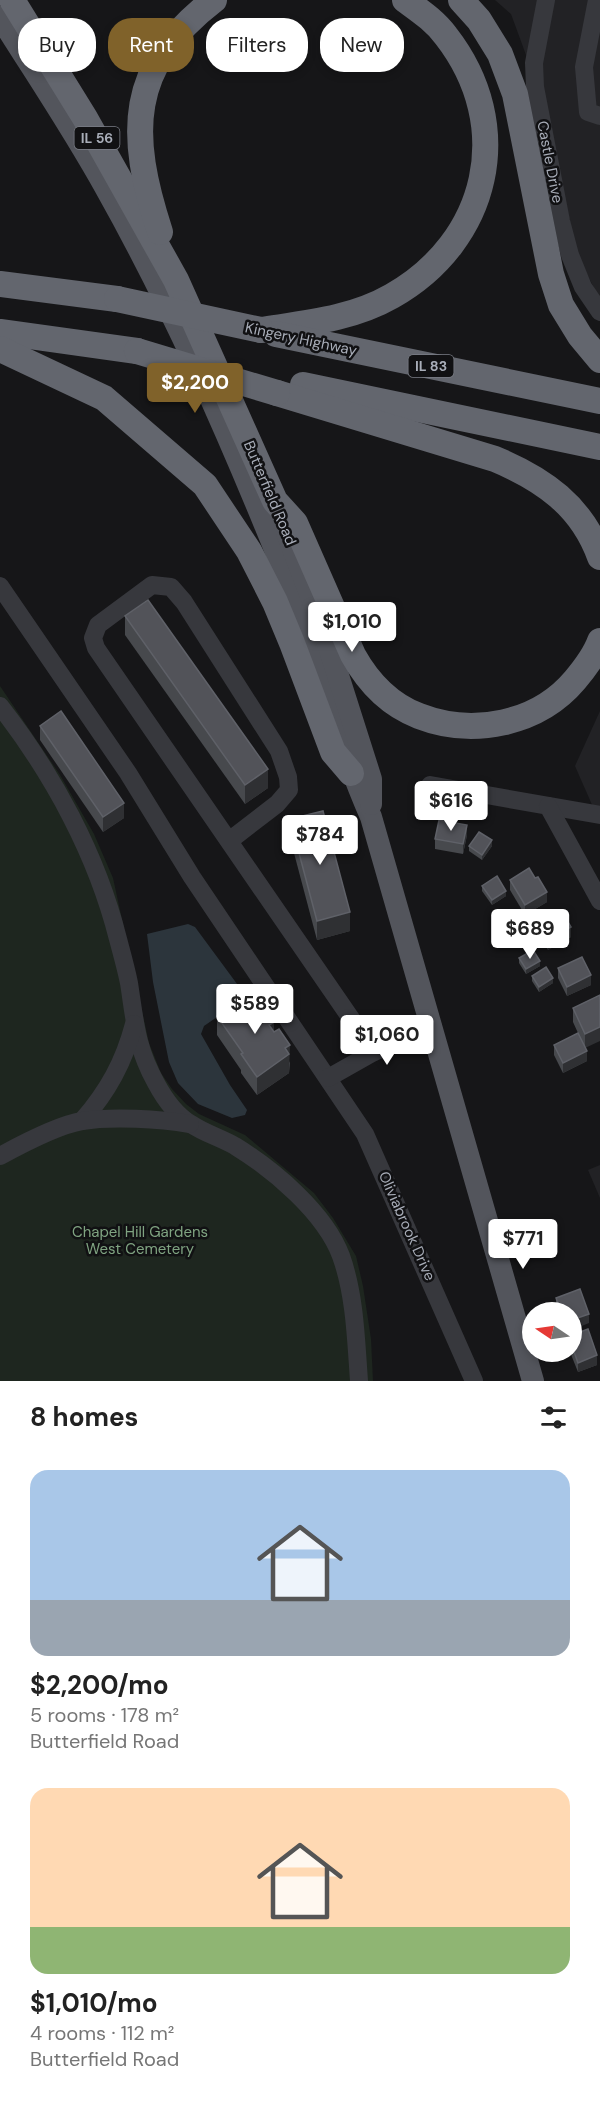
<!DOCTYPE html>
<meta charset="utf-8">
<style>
:root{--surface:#fff;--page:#f2f2f2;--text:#222;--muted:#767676;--accent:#80622a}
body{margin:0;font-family:"DM Sans",sans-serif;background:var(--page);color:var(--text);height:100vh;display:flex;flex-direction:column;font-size:22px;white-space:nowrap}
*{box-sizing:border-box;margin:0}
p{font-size:20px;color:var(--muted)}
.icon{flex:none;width:33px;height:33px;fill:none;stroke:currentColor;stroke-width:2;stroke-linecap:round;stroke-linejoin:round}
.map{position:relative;height:1381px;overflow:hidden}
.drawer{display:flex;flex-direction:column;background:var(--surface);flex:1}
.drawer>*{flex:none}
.hud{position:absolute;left:18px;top:18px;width:564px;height:54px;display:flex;gap:12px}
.needle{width:39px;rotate:283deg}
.tools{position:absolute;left:522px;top:1302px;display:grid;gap:12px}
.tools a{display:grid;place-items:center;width:60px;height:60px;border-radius:50%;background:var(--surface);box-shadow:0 3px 9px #0003;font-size:30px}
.price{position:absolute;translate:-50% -51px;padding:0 14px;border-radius:6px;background:#fff;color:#222;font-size:20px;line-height:39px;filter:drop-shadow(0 2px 3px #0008)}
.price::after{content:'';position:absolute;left:50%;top:36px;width:18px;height:14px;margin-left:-9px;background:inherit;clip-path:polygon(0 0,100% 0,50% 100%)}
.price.active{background:var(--accent);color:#fff}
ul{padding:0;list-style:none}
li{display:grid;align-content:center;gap:12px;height:318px;padding:0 30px}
li span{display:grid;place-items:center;height:186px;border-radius:18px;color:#555}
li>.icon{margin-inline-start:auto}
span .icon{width:108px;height:108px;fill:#fffc;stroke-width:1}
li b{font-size:26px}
h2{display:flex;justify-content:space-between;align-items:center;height:72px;padding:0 30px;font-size:26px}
.chip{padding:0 21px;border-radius:24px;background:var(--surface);box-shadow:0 3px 9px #0003;font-size:21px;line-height:54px}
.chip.active{background:var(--accent);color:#fff}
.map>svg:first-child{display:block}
</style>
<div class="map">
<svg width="600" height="1381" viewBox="0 0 600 1381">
<rect width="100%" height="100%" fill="#161618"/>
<!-- built -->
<g fill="#222225">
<path d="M495,0H600V300L576,252L548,115L511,14Z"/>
<path d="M600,711V808L593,807L575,766Z"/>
<path d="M600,1165V1198L588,1170Z"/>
</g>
<!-- green -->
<path fill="#1e261f" d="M0,686L60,775L94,834L113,878L149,1043L161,1073L172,1089L186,1104L199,1114L245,1135L314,1193L333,1218L356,1256L363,1286L371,1339L373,1381H0Z"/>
<!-- water -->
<path fill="#2c353c" d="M188,924L195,927L240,988L243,999L204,1026L201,1034L230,1085L247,1110L245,1115L232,1118L198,1104L178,1083L169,1062L153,982L147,934Z"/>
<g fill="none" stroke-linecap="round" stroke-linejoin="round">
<!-- minor -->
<g stroke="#37383d" stroke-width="18">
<path d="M546,0L534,63L535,87L561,221L570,255L583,287L600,312"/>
<path d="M597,0L584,67L588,112L600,116"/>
<path d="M0,586L128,773L192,877L365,1134L474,1381"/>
<path d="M0,706C53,774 97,855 118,939C122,954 126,968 129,983C135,1022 136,1047 156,1083C164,1098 176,1115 191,1124C204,1133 221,1138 235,1146C274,1170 325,1213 341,1256C355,1295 356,1340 359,1381"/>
<path d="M430,785L600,815"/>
<path d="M548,806L600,901"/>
<path d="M229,841L277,804L289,790L288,777L279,751L184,602L171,587L152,585L98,625L93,638L96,648L374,1052"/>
<path d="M328,1078L374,1052L433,1027"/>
<path d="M82,1121C108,1091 124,1062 134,1024"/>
<path d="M0,1156C22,1144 58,1125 82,1121C112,1116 160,1119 190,1124"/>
</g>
<!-- major -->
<g stroke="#53555c" stroke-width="22">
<path d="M0,17C35,73 73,129 105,187C172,306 227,431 278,557C312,642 334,733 371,817L533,1381"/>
<path d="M287,533L322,625L371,779V804"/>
</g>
<!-- highway -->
<g stroke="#63666e" stroke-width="26">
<path d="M12,0L85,118L176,280L275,501L295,523L353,655C368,682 390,705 419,716C473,737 538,724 575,680C585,668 595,655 600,641"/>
<path d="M461,0L479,20L500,54L515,94L551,274L561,305L580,336L600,360"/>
<path d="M160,232C128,134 127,67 214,0"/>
<path d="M0,284L117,299"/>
<path d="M261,330C306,323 352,319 392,296C489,241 516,126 446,36C435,21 420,11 405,0"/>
<path d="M0,332L137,351"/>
<path d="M276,334L600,401"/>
<path d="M0,349L104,398L205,485L249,551L275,602L292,643L333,752L351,773"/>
<path d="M303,385L600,447"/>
<path d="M277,393L495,459C543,479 582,506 600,557"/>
</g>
<!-- highway-bridge -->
<g stroke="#63666e" stroke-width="26">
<path d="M117,299L261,330"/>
<path d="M137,351L277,393"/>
</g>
</g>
<!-- wall -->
<g fill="#47494d">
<path d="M125,616L268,788L245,804L125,635Z"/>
<path d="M40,726L124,818L103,832L40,740Z"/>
<path d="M290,819L350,931L317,940L290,838Z"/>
<path d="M467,835L463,854L435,849V839Z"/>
<path d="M469,846H492L482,860L469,851Z"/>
<path d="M510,880L547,902L525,915L510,890Z"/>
<path d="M482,886L506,896L492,905L482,891Z"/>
<path d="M538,922L571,937L548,950L538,932Z"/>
<path d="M519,958L540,966L526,974L519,963Z"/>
<path d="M558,968L591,985L567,996L558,978Z"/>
<path d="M532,976L553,983L539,992L532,981Z"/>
<path d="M600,995L585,1048L587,1061L563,1073L554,1055V1045L578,1033L573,1022V1008Z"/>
<path d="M217,1016L274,1032L290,1063L289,1073L257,1095L241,1073V1070L217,1035Z"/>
<path d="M556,1298L589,1323L572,1312H557L556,1308Z"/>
<path d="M572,1335L597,1365L578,1372L570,1352H572Z"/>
</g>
<!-- shaded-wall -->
<g fill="#2f3033">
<path d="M268,769V788L245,804V785Z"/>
<path d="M124,803V818L103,832V817Z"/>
<path d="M467,825V835L463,854V844Z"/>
<path d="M492,840V846L482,860V855Z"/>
<path d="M506,891V896L492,905V900Z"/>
<path d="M547,892V902L525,915V905Z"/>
<path d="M350,912V931L317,940V921Z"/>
<path d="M571,927V937L548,950V940Z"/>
<path d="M540,961V966L526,974V969Z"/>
<path d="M591,975V985L567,996V987Z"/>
<path d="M553,978V983L539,992V987Z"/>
<path d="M274,1022V1041L269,1025Z"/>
<path d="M600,1027V1041L585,1048V1034Z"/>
<path d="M290,1045L289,1073L257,1095V1077L285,1048Z"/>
<path d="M587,1051V1061L563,1073V1063Z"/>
<path d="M589,1314V1323L572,1330V1320Z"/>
<path d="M597,1355V1365L578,1372V1363Z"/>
</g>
<!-- building -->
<g fill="#525359" stroke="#5f6168" stroke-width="1.5">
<path d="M148,600L268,769L245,785L125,616Z"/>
<path d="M61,711L124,803L103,817L40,726Z"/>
<path d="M323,811L350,912L317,921L290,819Z"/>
<path d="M439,820L467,825L463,844L435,839Z"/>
<path d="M479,832L492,840L482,855L469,846Z"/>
<path d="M529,868L535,878L538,877L547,892L525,905L510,880Z"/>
<path d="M497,876L506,891L492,900L482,886Z"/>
<path d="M561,910L571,927L548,940L538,922Z"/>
<path d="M533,950L540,961L526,969L519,958Z"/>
<path d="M582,957L591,975L567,987L558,968Z"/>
<path d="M546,967L553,978L539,987L532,976Z"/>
<path d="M248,995L251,1000L256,997L274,1022L269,1025L274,1032L279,1029L290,1045L285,1048L289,1054L257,1077L241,1054L243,1053L217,1016Z"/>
<path d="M600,995V1027L585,1034L573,1008Z"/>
<path d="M578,1033L587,1051L563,1063L554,1045Z"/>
<path d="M580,1289L589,1314L572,1320V1312H561L556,1298Z"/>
<path d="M588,1329L597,1355L578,1363L572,1346V1335Z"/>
</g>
<g text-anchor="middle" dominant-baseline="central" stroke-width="5" stroke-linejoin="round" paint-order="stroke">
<!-- shield labels -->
<g fill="#111113" stroke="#7b7e86" stroke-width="1.5">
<rect x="74.5" y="127" width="45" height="22" rx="4.5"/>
<rect x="408.5" y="355" width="45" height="22" rx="4.5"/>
</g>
<g font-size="14" font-weight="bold" fill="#a8adb8">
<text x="97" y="138">IL 56</text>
<text x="431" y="366">IL 83</text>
</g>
<!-- street labels -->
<g font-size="15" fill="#a8adb8" stroke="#111113">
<text transform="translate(550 162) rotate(79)">Castle Drive</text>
<text transform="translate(301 339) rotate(12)">Kingery Highway</text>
<text transform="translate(270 493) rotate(67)">Butterfield Road</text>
<text transform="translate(407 1226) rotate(66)">Oliviabrook Drive</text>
</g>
<!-- park labels -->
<g font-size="15" fill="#7fa381" stroke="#111113">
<text x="140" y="1232">Chapel Hill Gardens<tspan x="140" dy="17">West Cemetery</tspan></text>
</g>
</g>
</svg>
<div class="tools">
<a><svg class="needle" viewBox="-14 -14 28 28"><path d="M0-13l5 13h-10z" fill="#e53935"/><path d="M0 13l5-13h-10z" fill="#767676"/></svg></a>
</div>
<b class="price active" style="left:195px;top:414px">$2,200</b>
<b class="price" style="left:352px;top:653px">$1,010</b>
<b class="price" style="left:451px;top:832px">$616</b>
<b class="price" style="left:320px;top:866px">$784</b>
<b class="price" style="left:530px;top:960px">$689</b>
<b class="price" style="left:255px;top:1035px">$589</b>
<b class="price" style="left:387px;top:1066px">$1,060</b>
<b class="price" style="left:523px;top:1270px">$771</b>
<div class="hud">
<a class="chip">Buy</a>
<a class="chip active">Rent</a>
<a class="chip">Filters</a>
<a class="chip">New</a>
</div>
</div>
<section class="drawer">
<h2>8 homes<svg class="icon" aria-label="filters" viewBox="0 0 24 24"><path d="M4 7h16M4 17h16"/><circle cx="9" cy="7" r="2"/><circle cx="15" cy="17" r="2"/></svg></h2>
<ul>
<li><span style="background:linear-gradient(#a9c7e8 70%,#9aa5b1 0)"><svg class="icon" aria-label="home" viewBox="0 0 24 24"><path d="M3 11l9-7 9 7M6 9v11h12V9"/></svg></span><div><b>$2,200/mo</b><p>5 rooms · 178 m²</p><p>Butterfield Road</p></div></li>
<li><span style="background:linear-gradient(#ffd9b3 75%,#8fb573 0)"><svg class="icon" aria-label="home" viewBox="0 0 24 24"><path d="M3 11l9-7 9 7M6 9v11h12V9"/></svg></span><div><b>$1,010/mo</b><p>4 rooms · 112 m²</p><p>Butterfield Road</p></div></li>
</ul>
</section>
